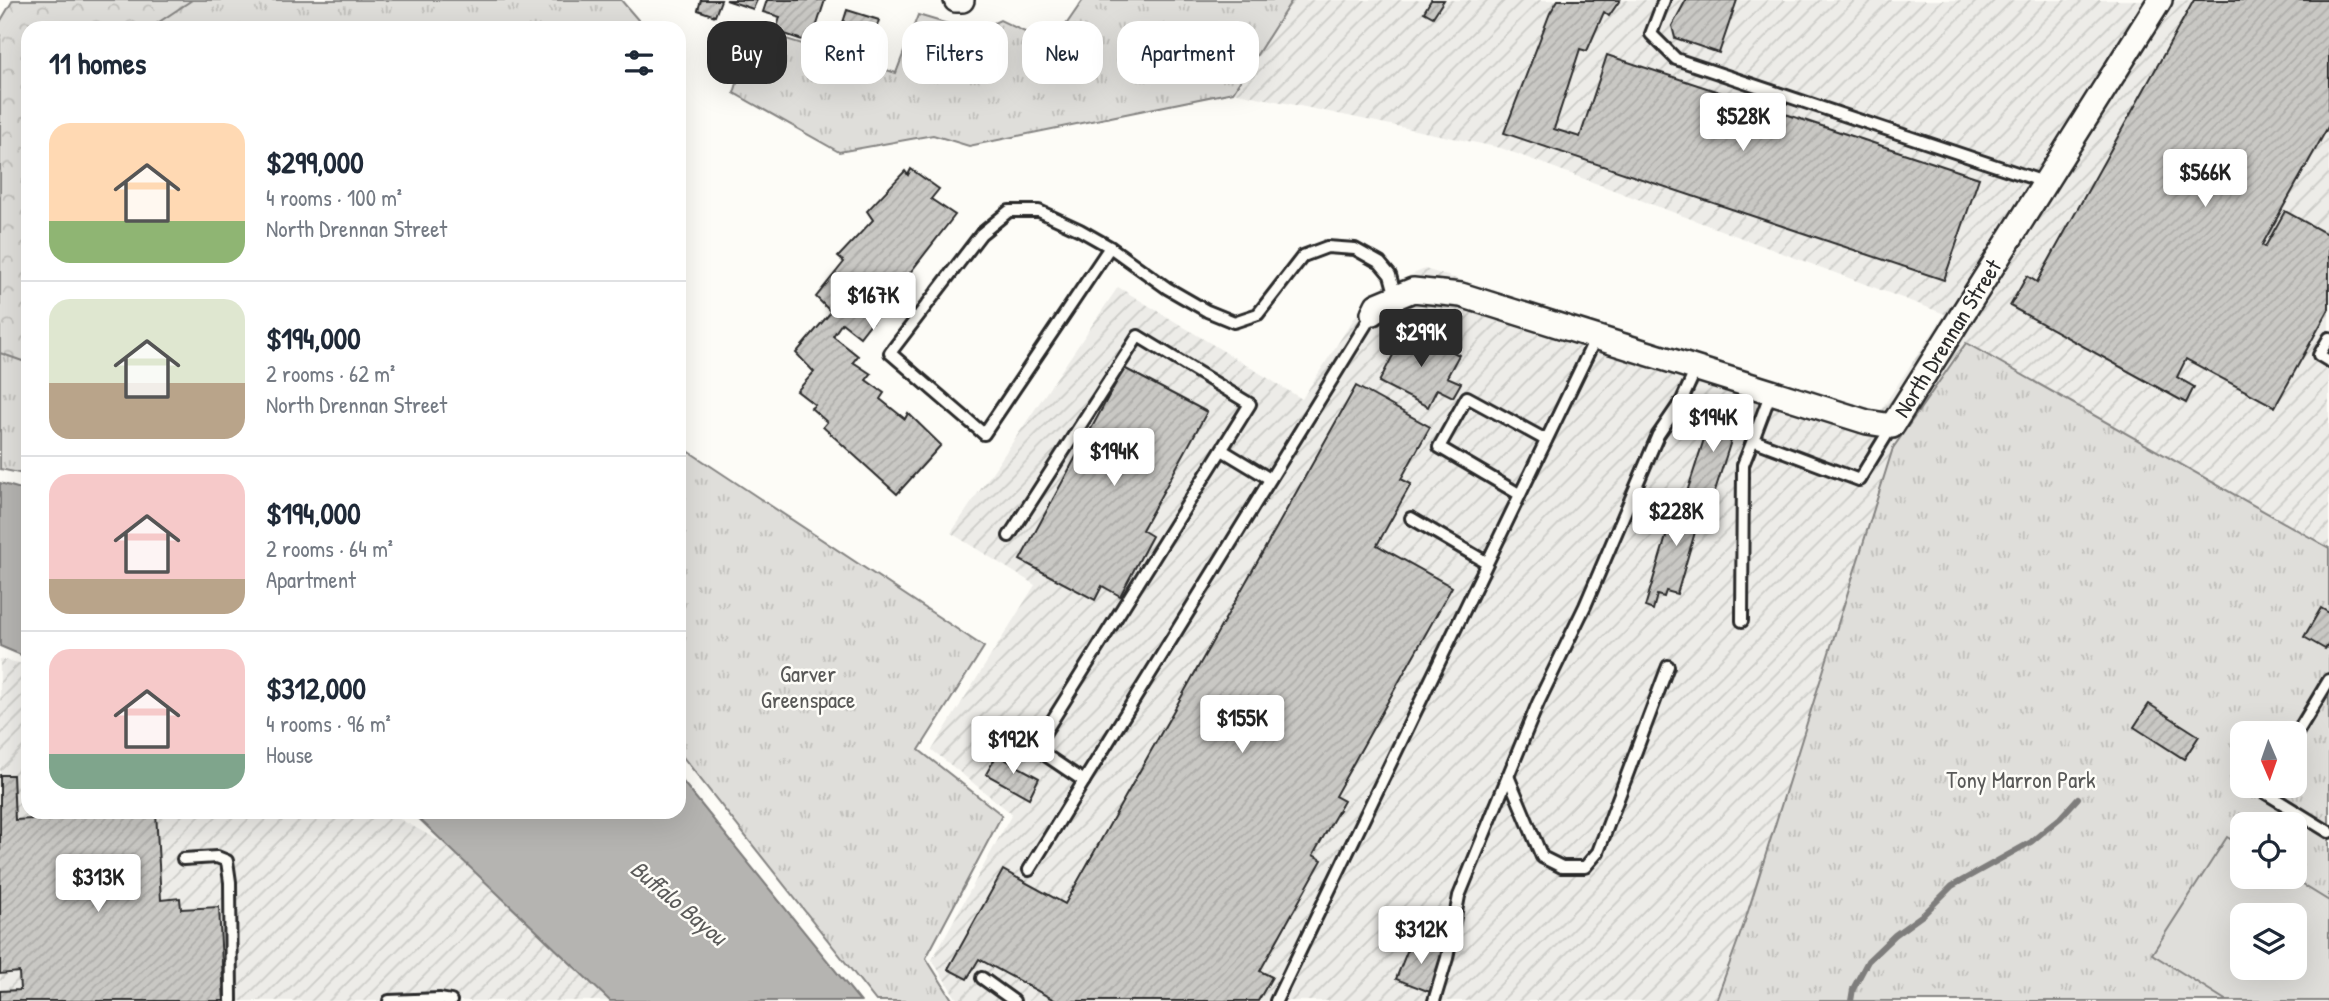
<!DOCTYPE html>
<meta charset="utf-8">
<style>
:root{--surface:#fff;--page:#f2f2f3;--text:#1f2937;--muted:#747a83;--line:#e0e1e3;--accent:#2b2b2b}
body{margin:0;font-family:"Patrick Hand",sans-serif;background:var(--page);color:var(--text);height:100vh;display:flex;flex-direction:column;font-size:26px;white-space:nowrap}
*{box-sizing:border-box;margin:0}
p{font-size:23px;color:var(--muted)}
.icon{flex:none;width:38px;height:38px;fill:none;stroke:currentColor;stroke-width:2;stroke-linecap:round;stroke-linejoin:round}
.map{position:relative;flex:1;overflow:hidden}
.details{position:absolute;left:21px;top:21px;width:665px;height:798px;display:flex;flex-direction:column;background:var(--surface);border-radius:21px;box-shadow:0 7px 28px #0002}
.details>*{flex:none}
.guide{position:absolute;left:707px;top:21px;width:665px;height:63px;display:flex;gap:14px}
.needle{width:46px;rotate:178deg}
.controls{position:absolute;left:2230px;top:721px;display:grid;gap:14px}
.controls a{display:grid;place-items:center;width:77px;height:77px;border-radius:14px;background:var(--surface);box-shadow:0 7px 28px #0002;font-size:35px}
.price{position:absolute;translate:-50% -60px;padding:0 16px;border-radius:7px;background:#fff;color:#222;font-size:23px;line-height:46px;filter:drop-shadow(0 2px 4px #0008)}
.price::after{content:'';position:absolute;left:50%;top:42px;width:21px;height:16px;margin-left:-10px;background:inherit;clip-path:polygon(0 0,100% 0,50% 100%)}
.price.selected{background:var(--accent);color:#fff}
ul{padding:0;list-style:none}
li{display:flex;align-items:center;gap:21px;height:175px;padding:0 28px}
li+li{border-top:2px solid var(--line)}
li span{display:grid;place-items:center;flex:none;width:196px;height:140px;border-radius:21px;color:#555}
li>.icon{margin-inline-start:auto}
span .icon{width:84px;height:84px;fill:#fffc;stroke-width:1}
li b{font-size:30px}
h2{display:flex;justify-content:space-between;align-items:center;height:84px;padding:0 28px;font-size:30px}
.tag{padding:0 24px;border-radius:21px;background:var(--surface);box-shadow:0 7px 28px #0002;font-size:24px;line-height:63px}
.tag.selected{background:var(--accent);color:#fff}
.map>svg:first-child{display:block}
</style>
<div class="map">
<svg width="2329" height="1001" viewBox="0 0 2329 1001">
<defs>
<pattern id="industrial-furrows" width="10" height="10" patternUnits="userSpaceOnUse" patternTransform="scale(1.75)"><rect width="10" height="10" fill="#edece8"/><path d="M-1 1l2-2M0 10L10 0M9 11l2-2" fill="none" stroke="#cbcbc7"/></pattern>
<pattern id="grass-tufts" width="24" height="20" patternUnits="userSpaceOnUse" patternTransform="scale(1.75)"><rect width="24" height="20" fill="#dfdeda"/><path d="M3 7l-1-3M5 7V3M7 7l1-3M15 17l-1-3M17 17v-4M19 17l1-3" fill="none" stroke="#c0bfbb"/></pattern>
<pattern id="forest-crowns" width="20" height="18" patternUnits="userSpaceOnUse" patternTransform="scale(1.75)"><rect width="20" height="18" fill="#dfdeda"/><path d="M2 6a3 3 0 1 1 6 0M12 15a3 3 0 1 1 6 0" fill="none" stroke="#c0bfbb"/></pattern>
<pattern id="building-hatch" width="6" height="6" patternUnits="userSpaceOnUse" patternTransform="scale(1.75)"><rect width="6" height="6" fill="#c9c8c4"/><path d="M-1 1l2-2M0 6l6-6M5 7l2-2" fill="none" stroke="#adaca9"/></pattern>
</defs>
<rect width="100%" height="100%" fill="#fdfcf7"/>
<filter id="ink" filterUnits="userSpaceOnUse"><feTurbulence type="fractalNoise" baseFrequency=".0143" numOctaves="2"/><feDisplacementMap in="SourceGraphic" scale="14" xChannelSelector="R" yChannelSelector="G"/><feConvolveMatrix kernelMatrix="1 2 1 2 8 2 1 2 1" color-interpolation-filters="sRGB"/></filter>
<g filter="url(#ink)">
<!-- industrial -->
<g fill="url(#industrial-furrows)">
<path d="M1292,0H2329V548L1966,344L1715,1001H958L932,960L1012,814L932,750L1035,585L951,533L1118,287L1302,399L1371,292L1425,269L1880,411L1945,314L1501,148L1233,92Z"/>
<path d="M0,659L28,665V812H387L452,848L613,1001H0Z"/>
</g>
<!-- grass -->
<g fill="url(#grass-tufts)" stroke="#858482" stroke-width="2" fill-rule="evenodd">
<path d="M16,0H621L645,28H28V475L0,469V26Z"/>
<path d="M1083,0H1292L1233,92L969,146L933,135L839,152L734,93L754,29L896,73L918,15L975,32L1000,20L1052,45Z"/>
<path d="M1966,343L2329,548V1001H1716L1745,921L1893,448ZM2242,733H2294V786H2242ZM2242,824H2294V877H2242ZM2242,915H2294V968H2242Z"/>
<path d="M679,445L984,647L919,750L1002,815L926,958L953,1001H876L679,752Z"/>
</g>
<!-- forest -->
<path fill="url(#forest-crowns)" stroke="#858482" stroke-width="2" d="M13,0H192L150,28H28V363L0,353V22Z"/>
<!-- garden -->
<path fill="#dfdeda" stroke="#858482" stroke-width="2" fill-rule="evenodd" d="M2227,837L2242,846V877H2290L2329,901V1001H2227L2152,954ZM2242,915H2294V968H2242Z"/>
<!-- water -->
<g fill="#b5b4b1" stroke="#7e7d7b" stroke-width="2">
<path d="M0,483L28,491V658L0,646Z"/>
<path d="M679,777L860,1001H610L412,812H679Z"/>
</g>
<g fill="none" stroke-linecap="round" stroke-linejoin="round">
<!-- stream -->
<path stroke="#7e7d7b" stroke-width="6" d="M1851,1001L1853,989L1868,961L1895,935L1924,914L1952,886L2031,842L2060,818L2078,798"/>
</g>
<!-- building -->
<g fill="url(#building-hatch)" stroke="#2b2b2b" stroke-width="2">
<path d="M701,0H721L715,16L698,10Z"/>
<path d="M726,0H757L753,9Z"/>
<path d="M767,0H825L811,43L776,31L780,17L763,12Z"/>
<path d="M1431,0H1444L1433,17L1424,12Z"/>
<path d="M1558,0H1620L1609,16L1604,12L1587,51L1580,49L1554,129L1580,137L1607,55L1979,178L1944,280L1504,133L1550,13Z"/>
<path d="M1686,0H1737L1719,53L1675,38L1672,26Z"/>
<path d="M2194,0H2329V125L2262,245L2265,247L2285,211L2329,235V309L2275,407L2186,359L2177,377L2194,387L2186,403L2010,306L2027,276L2037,282Z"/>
<path d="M847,10L879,20L871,45L839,35Z"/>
<path d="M911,169L939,189L931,199L955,215L860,337L842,323L833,336L858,356L853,362L871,374L866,380L884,393L880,399L905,419L908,413L941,445L897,494L823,427L827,422L811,408L815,405L797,391L814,372L796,353L831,312L816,297L844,262L838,257L873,220L867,211L905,171L908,175Z"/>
<path d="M1407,328L1459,355L1447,377L1461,383L1453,397L1437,389L1428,407L1379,382Z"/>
<path d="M1124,368L1207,412L1142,530L1152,536L1120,596L1102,586L1095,600L1020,560Z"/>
<path d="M1356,386L1430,427L1401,479L1411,484L1377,545L1452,587L1335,796L1344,801L1313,855L1322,860L1260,971L1272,977L1258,1001H1056L979,959L967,979L948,969L1003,870L1065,904Z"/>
<path d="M1714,408L1730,413L1729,416L1738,419L1712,500L1687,492Z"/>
<path d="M1679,493L1704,501L1677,594L1666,591L1664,597L1657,595L1653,610L1645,607Z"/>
<path d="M2321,608L2329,613V644L2325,649L2304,637Z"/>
<path d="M2149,704L2199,736L2184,759L2134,727Z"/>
<path d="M997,755L1039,778L1029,798L986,774Z"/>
<path d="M0,775H13L15,820L156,812L161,900L180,898L181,909L219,907L224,1001H0V991L20,990L19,972L0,974Z"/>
<path d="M1412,939L1445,952L1430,992L1396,979Z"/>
</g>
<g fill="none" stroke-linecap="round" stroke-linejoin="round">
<!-- lane casing -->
<g stroke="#2b2b2b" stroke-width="16">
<g id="lane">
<path d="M1664,0L1651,34L1676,59L2044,182"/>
<path d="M1110,247L984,434L890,353L981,234L1009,211H1039L1080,230L1110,247L1167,288L1207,311L1234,322L1258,314L1303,256L1327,247L1355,249L1380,263L1390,275L1396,297"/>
<path d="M2329,338L2319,355L2329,361"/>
<path d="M1771,392L1753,440L1859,480L1892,426"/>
<path d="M1222,450L1270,479"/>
<path d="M1519,494L1439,447L1467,397L1546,440"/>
<path d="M1411,518L1486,562"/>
<path d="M1009,536L1138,336L1250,404L1035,748L1084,781"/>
<path d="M1742,621L1743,465L1753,440"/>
<path d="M2294,738L2329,680"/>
<path d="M1508,776L1542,857L1562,867H1585L1598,852L1668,666"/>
<path d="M2267,786L2264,792L2329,832"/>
<path d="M183,859L217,857L227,861L230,882L231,1001"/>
<path d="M1029,870L1373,313"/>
<path d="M982,978L1014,1001"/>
<path d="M389,1001L440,999L451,1001"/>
<path d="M1276,1001L1596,337"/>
<path d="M1434,1001L1447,958L1459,896L1538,703L1585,606L1658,435L1682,400L1696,369"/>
</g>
</g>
<!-- street casing -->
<g stroke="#2b2b2b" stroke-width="28">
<g id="street">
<path d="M956,0H962"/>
<path d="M1373,313L1377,305L1413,290L1461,295L1867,422L1892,426L2160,0"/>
</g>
</g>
<!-- lane -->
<use href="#lane" stroke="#fdfcf7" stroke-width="10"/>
<!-- street -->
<use href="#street" stroke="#fdfcf7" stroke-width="23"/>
</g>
</g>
<g text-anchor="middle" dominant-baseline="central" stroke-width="5" stroke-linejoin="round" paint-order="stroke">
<!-- street labels -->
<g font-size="23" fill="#2b2b2b" stroke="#fdfcf7">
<text transform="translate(1947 338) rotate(-58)">North Drennan Street</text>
</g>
<!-- park labels -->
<g font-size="23" fill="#585857" stroke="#fdfcf7">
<text x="808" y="673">Garver<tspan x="808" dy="26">Greenspace</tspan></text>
<text x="2021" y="779">Tony Marron Park</text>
</g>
<!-- water labels -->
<g font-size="24" font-style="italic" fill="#5b5b5a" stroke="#fdfcf7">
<text transform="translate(679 902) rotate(40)">Buffalo Bayou</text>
</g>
</g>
</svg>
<div class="controls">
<a><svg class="needle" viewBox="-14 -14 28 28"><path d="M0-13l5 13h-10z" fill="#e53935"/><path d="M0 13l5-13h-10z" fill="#747a83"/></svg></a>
<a><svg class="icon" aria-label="locate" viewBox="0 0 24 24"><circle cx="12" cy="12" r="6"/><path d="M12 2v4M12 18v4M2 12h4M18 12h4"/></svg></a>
<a><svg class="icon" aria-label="layers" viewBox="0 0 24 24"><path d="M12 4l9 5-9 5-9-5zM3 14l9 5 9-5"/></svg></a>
</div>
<b class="price" style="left:1743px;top:153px">$528K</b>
<b class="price" style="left:2205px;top:209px">$566K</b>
<b class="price" style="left:873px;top:332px">$167K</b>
<b class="price selected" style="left:1421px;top:369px">$299K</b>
<b class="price" style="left:1713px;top:454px">$194K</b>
<b class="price" style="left:1114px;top:488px">$194K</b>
<b class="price" style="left:1676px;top:548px">$228K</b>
<b class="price" style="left:1242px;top:755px">$155K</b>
<b class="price" style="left:1013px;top:776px">$192K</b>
<b class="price" style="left:98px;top:914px">$313K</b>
<b class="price" style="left:1421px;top:966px">$312K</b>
<div class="guide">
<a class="tag selected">Buy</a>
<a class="tag">Rent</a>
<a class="tag">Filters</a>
<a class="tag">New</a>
<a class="tag">Apartment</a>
</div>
<section class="details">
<h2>11 homes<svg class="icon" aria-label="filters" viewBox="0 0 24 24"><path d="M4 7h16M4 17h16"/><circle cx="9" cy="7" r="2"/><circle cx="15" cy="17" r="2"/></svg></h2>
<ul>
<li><span style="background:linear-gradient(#ffd9b3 70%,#8fb573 0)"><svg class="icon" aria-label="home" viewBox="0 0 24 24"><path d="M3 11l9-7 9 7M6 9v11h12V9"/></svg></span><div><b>$299,000</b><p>4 rooms · 100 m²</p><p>North Drennan Street</p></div></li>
<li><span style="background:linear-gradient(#dfe7d0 60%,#b9a48a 0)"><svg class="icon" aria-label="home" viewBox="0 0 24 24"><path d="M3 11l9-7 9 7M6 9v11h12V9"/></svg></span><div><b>$194,000</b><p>2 rooms · 62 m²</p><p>North Drennan Street</p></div></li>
<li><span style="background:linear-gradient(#f6c9c9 75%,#b9a48a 0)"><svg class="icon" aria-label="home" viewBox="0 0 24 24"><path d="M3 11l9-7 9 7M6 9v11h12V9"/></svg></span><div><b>$194,000</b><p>2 rooms · 64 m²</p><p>Apartment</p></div></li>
<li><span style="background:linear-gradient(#f6c9c9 75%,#7fa58c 0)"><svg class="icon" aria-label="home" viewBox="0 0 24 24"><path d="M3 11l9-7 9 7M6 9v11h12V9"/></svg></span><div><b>$312,000</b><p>4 rooms · 96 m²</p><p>House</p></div></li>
</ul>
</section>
</div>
